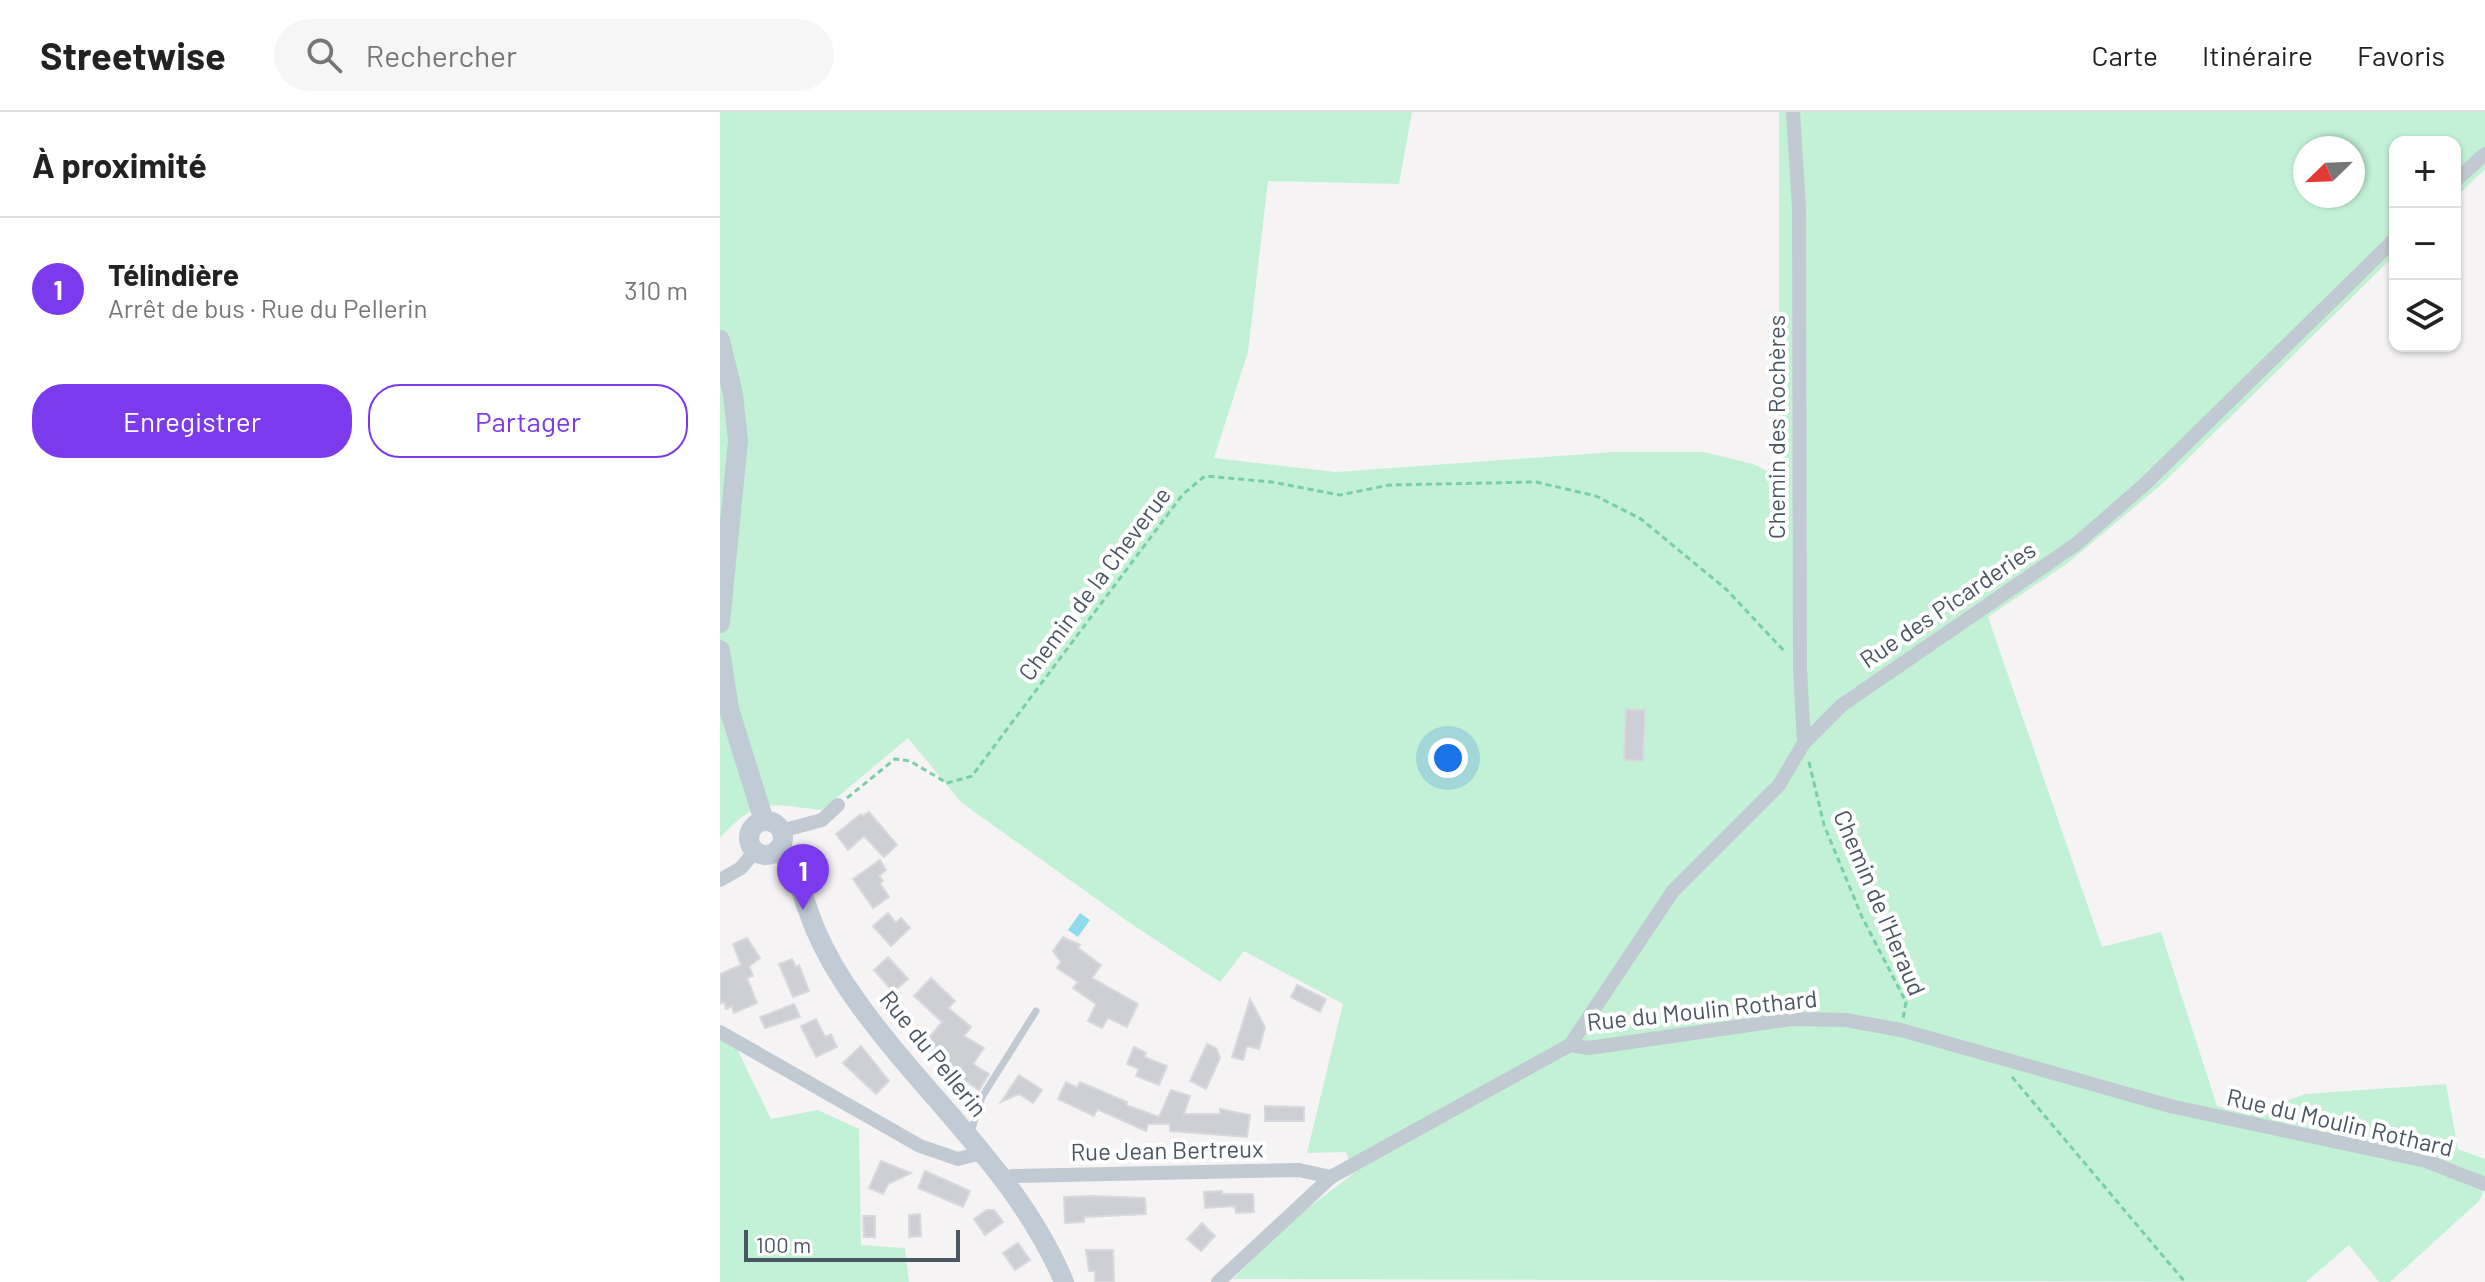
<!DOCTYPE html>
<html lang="fr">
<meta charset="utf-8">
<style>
body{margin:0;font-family:Barlow,sans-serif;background:#f6f6f6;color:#222}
.controls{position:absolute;right:24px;top:24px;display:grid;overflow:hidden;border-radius:16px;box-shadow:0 2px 6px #0004}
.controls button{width:72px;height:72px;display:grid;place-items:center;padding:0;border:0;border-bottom:2px solid #e0e0e0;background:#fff;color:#222;font:40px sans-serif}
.compass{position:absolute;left:1573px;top:24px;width:72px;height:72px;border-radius:50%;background:#fff;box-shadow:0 2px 6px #0004;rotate:247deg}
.scale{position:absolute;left:24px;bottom:20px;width:216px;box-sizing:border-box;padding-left:8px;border:4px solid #4a5661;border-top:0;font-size:22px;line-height:28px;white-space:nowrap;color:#4a5661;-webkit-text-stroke:6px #fff;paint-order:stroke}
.you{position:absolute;left:728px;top:646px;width:28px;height:28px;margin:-20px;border:6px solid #fff;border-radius:50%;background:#1a73e8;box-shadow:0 0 0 12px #1a73e833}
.badge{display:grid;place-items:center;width:52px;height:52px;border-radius:50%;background:#7c3aed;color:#fff;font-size:26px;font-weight:700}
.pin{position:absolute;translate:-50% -66px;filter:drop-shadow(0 2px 4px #0008)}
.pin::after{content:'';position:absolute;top:42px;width:28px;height:24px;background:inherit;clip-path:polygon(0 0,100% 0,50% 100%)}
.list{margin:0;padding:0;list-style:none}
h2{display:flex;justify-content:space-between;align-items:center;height:104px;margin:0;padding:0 32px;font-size:34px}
h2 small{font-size:26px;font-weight:400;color:#767676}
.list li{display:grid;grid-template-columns:52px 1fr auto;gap:24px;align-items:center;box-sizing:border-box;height:144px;padding:0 32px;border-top:2px solid #e0e0e0}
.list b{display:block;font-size:30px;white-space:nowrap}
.list p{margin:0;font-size:26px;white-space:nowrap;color:#767676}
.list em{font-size:26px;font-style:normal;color:#767676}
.actions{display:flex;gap:16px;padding:24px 32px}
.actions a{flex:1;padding:18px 0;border:2px solid #7c3aed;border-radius:32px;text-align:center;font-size:28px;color:#7c3aed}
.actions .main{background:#7c3aed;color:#fff}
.icon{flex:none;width:44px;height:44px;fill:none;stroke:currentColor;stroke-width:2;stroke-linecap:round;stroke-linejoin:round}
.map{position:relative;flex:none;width:1765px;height:1170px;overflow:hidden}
header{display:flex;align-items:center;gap:48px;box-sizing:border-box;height:112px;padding:0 40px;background:#fff;border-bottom:2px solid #e0e0e0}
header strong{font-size:38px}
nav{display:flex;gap:44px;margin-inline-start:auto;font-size:28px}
.search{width:560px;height:72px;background:#f6f6f6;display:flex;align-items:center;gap:20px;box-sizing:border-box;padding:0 28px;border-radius:44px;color:#767676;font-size:30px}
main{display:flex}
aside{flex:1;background:#fff}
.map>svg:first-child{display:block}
.green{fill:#c3f1d5;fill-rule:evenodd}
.water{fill:#90daee}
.building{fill:#cdcfd5;stroke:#d7d9de;stroke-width:2}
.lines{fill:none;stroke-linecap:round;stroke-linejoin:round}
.path{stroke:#7ad0a6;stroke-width:3;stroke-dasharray:6 4;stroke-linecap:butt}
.service{stroke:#c1cad2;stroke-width:7}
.minor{stroke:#c1cad2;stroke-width:14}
.secondary{stroke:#c1cbd6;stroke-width:20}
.labels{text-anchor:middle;stroke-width:8;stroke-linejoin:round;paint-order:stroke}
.street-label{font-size:24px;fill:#4a5661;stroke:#fff}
</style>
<header>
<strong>Streetwise</strong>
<div class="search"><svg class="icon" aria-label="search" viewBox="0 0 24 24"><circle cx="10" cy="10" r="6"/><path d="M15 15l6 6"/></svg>Rechercher</div>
<nav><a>Carte</a><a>Itinéraire</a><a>Favoris</a></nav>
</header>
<main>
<aside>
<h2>À proximité<small></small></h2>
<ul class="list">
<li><span class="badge">1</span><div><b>Télindière</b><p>Arrêt de bus · Rue du Pellerin</p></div><em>310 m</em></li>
</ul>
<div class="actions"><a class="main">Enregistrer</a><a>Partager</a></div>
</aside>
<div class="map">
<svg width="1765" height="1170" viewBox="0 0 1765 1170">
<rect width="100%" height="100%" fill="#f5f3f3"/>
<g class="green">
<path d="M 0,0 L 692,0 L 679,72 L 548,69 L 528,240 L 494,346 L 616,360 L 894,340 L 984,340 L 1033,352 L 1059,365 L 1059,0 L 1765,0 L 1765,57 L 1735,86 L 1735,30 L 1675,30 L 1675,143 L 1442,372 L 1348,451 L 1268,505 L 1382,835 L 1441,820 L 1497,994 L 1528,1003 L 1585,982 L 1726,972 L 1738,1037 L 1765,1047 L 1765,1076 L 1759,1089 L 1670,1170 L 1659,1170 L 1629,1133 L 1586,1170 L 513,1167 L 576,1105 L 633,1062 L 626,1040 L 587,1041 L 623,892 L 524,839 L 500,870 L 413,813 L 242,691 L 188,626 L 102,698 C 51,692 37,685 0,726 ZM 1585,36 L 1633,36 L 1633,84 L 1585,84 Z"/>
<polygon points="0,926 16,935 51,1007 98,998 139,1017 141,1133 185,1136 189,1170 0,1170"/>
</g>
<polygon class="water" points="360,801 370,808 358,825 348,818"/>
<g class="building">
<polygon points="906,597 925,598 923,649 904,648"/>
<polygon points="149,700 177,733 164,745 144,724 128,738 116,722 141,702 143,704"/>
<polygon points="160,748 166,758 159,764 163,769 160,771 169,785 153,796 133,767"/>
<polygon points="168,801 176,811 181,806 190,816 171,834 153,814"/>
<polygon points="343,825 360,833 358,836 381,853 372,866 418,892 407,915 388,906 382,916 368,909 376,892 353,876 358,870 337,856 341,850 333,839"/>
<polygon points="27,826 40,846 29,854 33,864 27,866 37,891 14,901 12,894 6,897 4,890 0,892 0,862 21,853 13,832"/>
<polygon points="168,845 188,867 173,880 154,858"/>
<polygon points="72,847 76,855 79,853 89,879 73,885 59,852"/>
<polygon points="211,866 235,889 228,896 251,915 244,924 264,936 253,952 269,962 259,978 233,961 236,957 203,933 222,910 194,884"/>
<polygon points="577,873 606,887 600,900 571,885"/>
<polygon points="530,887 545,915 539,937 527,934 523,948 512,945"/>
<polygon points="74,892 80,905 45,916 40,905"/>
<polygon points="96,907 105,925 111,922 117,935 96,945 81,914"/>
<polygon points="487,932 496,936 500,946 486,977 470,969"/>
<polygon points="141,934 169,969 156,982 123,951"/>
<polygon points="414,935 426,941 424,945 447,954 439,973 416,964 419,957 407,952"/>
<polygon points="299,963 322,978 313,991 299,982 281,990"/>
<polygon points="346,970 357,976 360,970 407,990 406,993 439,1005 451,978 470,984 464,1002 500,1002 500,997 530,1003 527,1025 450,1019 450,1012 428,1012 426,1019 377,997 374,1004 338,987"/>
<polygon points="545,994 584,995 584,1009 545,1009"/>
<polygon points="161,1049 191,1061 168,1072 163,1082 149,1076"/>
<polygon points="205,1059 250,1079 243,1095 198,1076"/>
<polygon points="502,1079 502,1082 533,1082 534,1100 516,1101 515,1094 485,1096 484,1080"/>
<polygon points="372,1084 425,1086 426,1102 364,1105 364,1110 345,1111 344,1085"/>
<polygon points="267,1098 274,1098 283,1110 265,1123 254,1107"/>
<polygon points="200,1102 201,1124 189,1125 189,1103"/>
<polygon points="143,1104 155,1104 155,1125 144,1125"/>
<polygon points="482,1111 495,1124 481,1139 467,1127"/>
<polygon points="298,1131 310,1148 295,1158 283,1141"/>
<polygon points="366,1138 393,1138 394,1170 375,1170 375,1159 369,1159"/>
</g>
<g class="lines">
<g class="path">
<polyline points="1089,650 1104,713 1142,805 1186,890 1183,907"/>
<polyline points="127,686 175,647 190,649 227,671 252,664 463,382 485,364 552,370 620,383 669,373 816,370 876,384 921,407 1007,478 1065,540"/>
<polyline points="1292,965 1465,1170"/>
</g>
<polyline class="service" points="251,1020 262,985 316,899"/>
<g class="minor">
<polyline points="1073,0 1079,96 1080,557 1084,631"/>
<polyline points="1735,69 1765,42"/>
<polyline points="61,719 102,708 118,693"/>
<polyline points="0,768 21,756 35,739"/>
<polyline points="0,920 200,1034 238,1047 261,1041"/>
<polyline points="850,933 953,779 1059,673 1084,631 1122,593 1355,433 1424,373 1675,127"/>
<polyline points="286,1069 292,1064 579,1058 611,1065"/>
<polyline points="498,1170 611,1065 850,933 869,936 1071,907 1126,908 1181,918 1450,994 1706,1049 1765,1072"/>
</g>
<g class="secondary">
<polyline points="0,228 13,282 18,329 0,511"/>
<polyline points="0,538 9,597 44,709"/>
<circle cx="46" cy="726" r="17"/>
<path d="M 58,737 C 79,761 84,791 96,819 C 107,844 120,866 136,888 C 203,983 298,1060 344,1170"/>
</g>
</g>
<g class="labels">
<g class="street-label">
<text transform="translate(1057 315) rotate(-90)" y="8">Chemin des Rochères</text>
<text transform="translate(375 472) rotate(-53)" y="8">Chemin de la Cheverue</text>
<text transform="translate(1228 493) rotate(-34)" y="8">Rue des Picarderies</text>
<text transform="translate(1159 791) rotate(67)" y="8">Chemin de l'Heraud</text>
<text transform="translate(982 899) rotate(-6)" y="8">Rue du Moulin Rothard</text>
<text transform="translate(213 942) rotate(51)" y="8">Rue du Pellerin</text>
<text transform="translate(1620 1011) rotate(13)" y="8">Rue du Moulin Rothard</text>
<text transform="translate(447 1039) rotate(-1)" y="8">Rue Jean Bertreux</text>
</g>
</g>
</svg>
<div class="controls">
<button>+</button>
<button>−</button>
<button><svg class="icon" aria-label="layers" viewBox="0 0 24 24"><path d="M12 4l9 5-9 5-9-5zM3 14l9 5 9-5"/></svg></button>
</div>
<svg class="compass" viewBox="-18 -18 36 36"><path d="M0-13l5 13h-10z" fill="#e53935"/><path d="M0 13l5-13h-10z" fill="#767676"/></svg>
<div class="scale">100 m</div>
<div class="you"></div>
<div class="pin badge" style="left:83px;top:798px">1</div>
</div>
</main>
